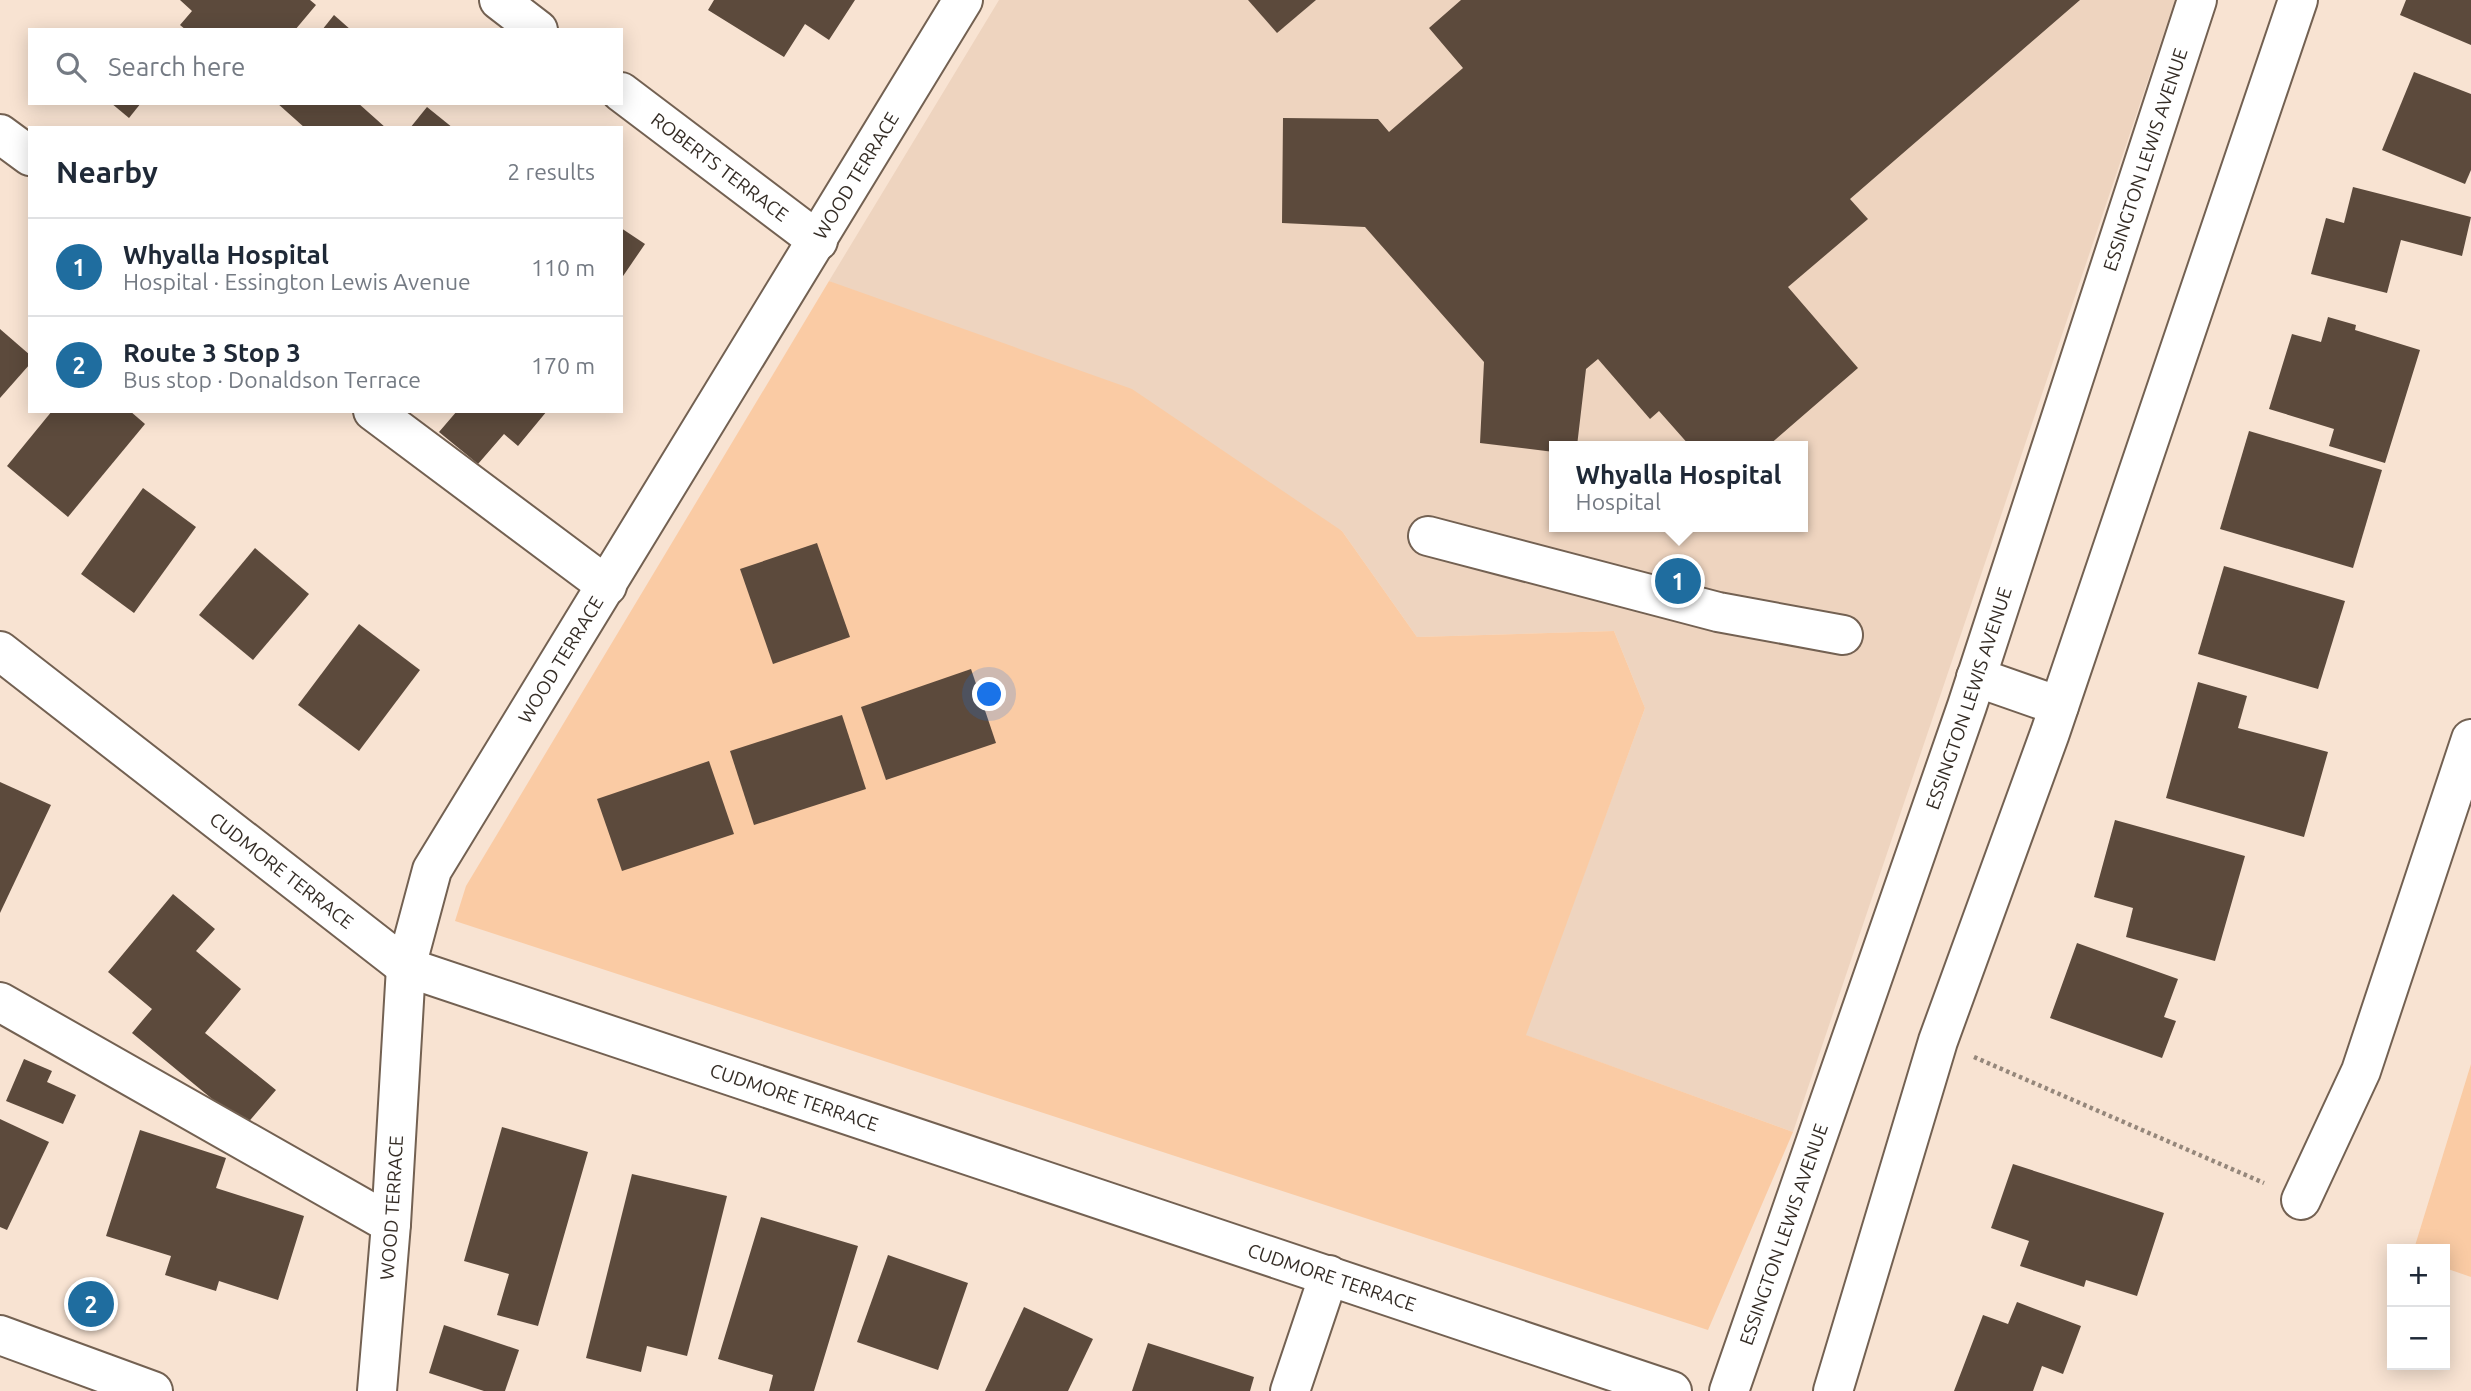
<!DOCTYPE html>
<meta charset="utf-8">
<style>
body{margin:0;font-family:Ubuntu,sans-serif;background:#f2f2f3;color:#1f2937}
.controls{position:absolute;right:21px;bottom:21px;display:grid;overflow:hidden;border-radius:0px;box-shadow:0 4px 18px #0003}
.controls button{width:63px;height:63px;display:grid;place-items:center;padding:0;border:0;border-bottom:2px solid #e0e1e3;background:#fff;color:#1f2937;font:35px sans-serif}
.you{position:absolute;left:990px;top:695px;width:24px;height:24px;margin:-18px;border:5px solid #fff;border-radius:50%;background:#1a73e8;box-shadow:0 0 0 10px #1a73e833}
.badge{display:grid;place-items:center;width:46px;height:46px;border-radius:50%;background:#1f6d9f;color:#fff;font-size:23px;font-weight:700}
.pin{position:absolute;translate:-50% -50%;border:4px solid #fff;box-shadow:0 2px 7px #0006}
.popup{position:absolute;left:1549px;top:441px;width:259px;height:91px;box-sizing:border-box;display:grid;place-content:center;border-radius:0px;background:#fff;filter:drop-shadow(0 2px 5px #0005);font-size:23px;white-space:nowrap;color:#747a83}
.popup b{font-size:26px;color:#1f2937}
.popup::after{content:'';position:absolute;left:50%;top:100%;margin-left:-14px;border:14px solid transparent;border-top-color:#fff}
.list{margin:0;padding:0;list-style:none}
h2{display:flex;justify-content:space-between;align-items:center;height:91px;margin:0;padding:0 28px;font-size:30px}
h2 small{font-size:23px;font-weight:400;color:#747a83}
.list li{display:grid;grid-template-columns:46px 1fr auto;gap:21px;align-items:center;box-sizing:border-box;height:98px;padding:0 28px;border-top:2px solid #e0e1e3}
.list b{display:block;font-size:26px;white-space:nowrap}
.list p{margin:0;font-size:23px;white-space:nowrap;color:#747a83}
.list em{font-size:23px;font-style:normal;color:#747a83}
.icon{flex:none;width:38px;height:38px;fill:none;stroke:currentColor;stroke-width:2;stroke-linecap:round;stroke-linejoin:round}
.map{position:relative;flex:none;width:2471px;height:1391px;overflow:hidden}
.search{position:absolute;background:#fff;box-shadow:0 4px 18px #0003;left:28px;top:28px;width:595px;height:77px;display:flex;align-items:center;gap:18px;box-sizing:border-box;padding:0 24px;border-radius:0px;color:#747a83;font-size:26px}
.panel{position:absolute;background:#fff;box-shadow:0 4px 18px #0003;left:28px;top:126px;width:595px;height:287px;border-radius:0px}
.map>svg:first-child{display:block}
.built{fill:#eed4bf;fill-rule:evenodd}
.green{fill:#facba4}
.building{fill:#5c4a3c}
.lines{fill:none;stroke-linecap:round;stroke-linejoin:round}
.minor-casing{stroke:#736152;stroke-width:42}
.path{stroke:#95877b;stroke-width:4.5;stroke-dasharray:3.5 3.5;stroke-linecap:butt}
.minor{stroke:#fff;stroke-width:38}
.labels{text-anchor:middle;stroke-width:7;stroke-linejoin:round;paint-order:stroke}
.street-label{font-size:19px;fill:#352d26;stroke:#f8e3d2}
</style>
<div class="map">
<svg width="2471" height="1391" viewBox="0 0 2471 1391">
<rect width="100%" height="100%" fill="#f8e3d2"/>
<path class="built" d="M 999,0 L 2175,0 L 1793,1132 L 1525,1035 L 1645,708 L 1614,631 L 1417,637 L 1342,531 L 829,281 ZM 1554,446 L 1802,446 L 1802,527 L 1554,527 Z"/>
<g class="green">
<polygon points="829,281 1132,389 1342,531 1417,637 1614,631 1645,708 1526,1035 1793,1132 1708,1330 455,921 466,886"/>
<polygon points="2471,1064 2471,1277 2445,1268 2445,1249 2414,1249"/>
</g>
<g class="building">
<polygon points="180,0 310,0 316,5 295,30 186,30 180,25 192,11"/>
<polygon points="714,0 855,0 829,40 805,24 784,57 708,10"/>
<polygon points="1248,0 1316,0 1277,33"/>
<polygon points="1461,0 2080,0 1850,199 1868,219 1788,287 1858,368 1768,446 1690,446 1659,411 1650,419 1598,359 1586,369 1577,446 1554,446 1554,452 1480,443 1484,362 1365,227 1282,223 1283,118 1378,119 1389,132 1463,68 1429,28"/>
<polygon points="2406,0 2471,0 2471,45 2400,15"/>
<polygon points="334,15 351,30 322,30"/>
<polygon points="2414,72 2471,94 2471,170 2465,184 2382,150"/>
<polygon points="111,103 141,103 129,118"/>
<polygon points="277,103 358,103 386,128 305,128"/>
<polygon points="427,107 453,128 410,128"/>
<polygon points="2353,187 2471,217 2462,256 2401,240 2387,293 2311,274 2326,218 2344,223"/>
<polygon points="621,228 645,244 621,279"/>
<polygon points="2328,317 2356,325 2355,330 2420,350 2385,463 2329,446 2334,429 2269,409 2292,334 2321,342"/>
<polygon points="0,329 30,355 30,364 0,398"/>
<polygon points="52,411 130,411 145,424 68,517 7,466"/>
<polygon points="457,411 547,411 518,446 504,434 478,464 439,432"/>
<polygon points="2249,431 2382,470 2353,568 2220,529"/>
<polygon points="143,488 196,527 134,613 81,574"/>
<polygon points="817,543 850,637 773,664 740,569"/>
<polygon points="255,548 309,594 253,660 199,615"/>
<polygon points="2224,566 2345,601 2318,689 2198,654"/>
<polygon points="359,624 420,670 359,751 298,705"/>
<polygon points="971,669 996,743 886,780 861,707"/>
<polygon points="2198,682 2247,696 2238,728 2328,752 2304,837 2166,798"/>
<polygon points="842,715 866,789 754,825 730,751"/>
<polygon points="709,761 734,834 622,871 597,799"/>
<polygon points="0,782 51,805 0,913"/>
<polygon points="2115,820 2245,856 2215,961 2126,937 2133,908 2094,897"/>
<polygon points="173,894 215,929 196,951 241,989 205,1033 276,1090 245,1126 132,1033 152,1009 108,972"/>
<polygon points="2077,943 2178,979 2164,1017 2176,1021 2162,1058 2050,1018"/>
<polygon points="24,1059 52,1071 47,1082 76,1095 63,1124 6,1101"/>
<polygon points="0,1119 49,1142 7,1230 0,1227"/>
<polygon points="502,1127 588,1152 538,1326 497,1315 509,1274 464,1261"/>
<polygon points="140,1130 226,1158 216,1188 304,1216 278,1300 219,1281 216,1291 165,1275 171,1256 106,1236"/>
<polygon points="2013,1164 2164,1213 2137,1296 2086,1280 2084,1287 2020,1266 2029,1241 1991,1228"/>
<polygon points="632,1174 727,1196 687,1356 647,1346 641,1372 586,1358"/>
<polygon points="761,1217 858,1246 814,1391 769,1391 773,1375 718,1359"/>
<polygon points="888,1255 968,1283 938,1370 857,1342"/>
<polygon points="2017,1302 2081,1326 2063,1374 2042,1366 2033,1391 1954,1391 1983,1315 2008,1324"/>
<polygon points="1024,1307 1093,1339 1068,1391 985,1391"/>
<polygon points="444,1325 519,1350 505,1391 484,1391 429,1373"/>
<polygon points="1148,1343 1254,1377 1250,1391 1132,1391"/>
</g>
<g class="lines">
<g class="minor-casing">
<g id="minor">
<polyline points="499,0 538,30"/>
<path id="s1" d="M 621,92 L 818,241"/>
<polyline points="0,134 30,156"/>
<polyline points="373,411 607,586"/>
<polyline points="1428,536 1718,612 1843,635"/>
<path id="s2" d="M 0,651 L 406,967 L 1672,1391"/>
<polyline points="1976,677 2059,706"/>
<polyline points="0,1002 391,1224"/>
<polyline points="2301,1200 2361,1071 2471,739"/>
<polyline points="0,1335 153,1391"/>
<path id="s3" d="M 377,1391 L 391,1224 L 406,967 L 432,870 L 963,0"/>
<polyline points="1290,1391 1329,1275"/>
<path id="s4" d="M 1729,1391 L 1967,706 L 2197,0"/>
<polyline points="1833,1391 1938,1041 2050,733 2298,0"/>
</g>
</g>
<polyline class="path" points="1974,1057 2264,1183"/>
<use href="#minor" class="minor"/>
</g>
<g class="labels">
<g class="street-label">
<text dy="7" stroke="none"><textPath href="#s4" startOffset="1300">ESSINGTON LEWIS AVENUE</textPath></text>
<text dy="7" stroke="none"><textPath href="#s1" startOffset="124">ROBERTS TERRACE</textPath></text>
<text dy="7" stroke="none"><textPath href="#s3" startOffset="1339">WOOD TERRACE</textPath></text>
<text dy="7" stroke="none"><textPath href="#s3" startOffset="772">WOOD TERRACE</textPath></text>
<text dy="7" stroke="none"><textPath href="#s4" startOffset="733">ESSINGTON LEWIS AVENUE</textPath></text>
<text dy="7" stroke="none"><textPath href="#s2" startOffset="357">CUDMORE TERRACE</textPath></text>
<text dy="7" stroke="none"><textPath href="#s2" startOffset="924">CUDMORE TERRACE</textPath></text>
<text dy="7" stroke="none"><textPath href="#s3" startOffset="184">WOOD TERRACE</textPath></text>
<text dy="7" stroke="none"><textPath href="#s4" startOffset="166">ESSINGTON LEWIS AVENUE</textPath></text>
<text dy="7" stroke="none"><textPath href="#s2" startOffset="1491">CUDMORE TERRACE</textPath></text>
</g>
</g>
</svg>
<div class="controls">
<button>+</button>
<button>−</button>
</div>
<div class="you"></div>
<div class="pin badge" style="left:1678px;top:581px">1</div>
<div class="popup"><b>Whyalla Hospital</b>Hospital</div>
<div class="pin badge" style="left:91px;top:1304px">2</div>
<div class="search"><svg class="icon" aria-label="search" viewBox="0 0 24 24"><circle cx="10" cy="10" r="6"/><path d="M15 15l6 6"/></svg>Search here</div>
<section class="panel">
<h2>Nearby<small>2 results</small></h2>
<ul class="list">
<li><span class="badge">1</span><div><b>Whyalla Hospital</b><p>Hospital · Essington Lewis Avenue</p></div><em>110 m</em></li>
<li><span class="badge">2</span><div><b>Route 3 Stop 3</b><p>Bus stop · Donaldson Terrace</p></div><em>170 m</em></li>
</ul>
</section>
</div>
